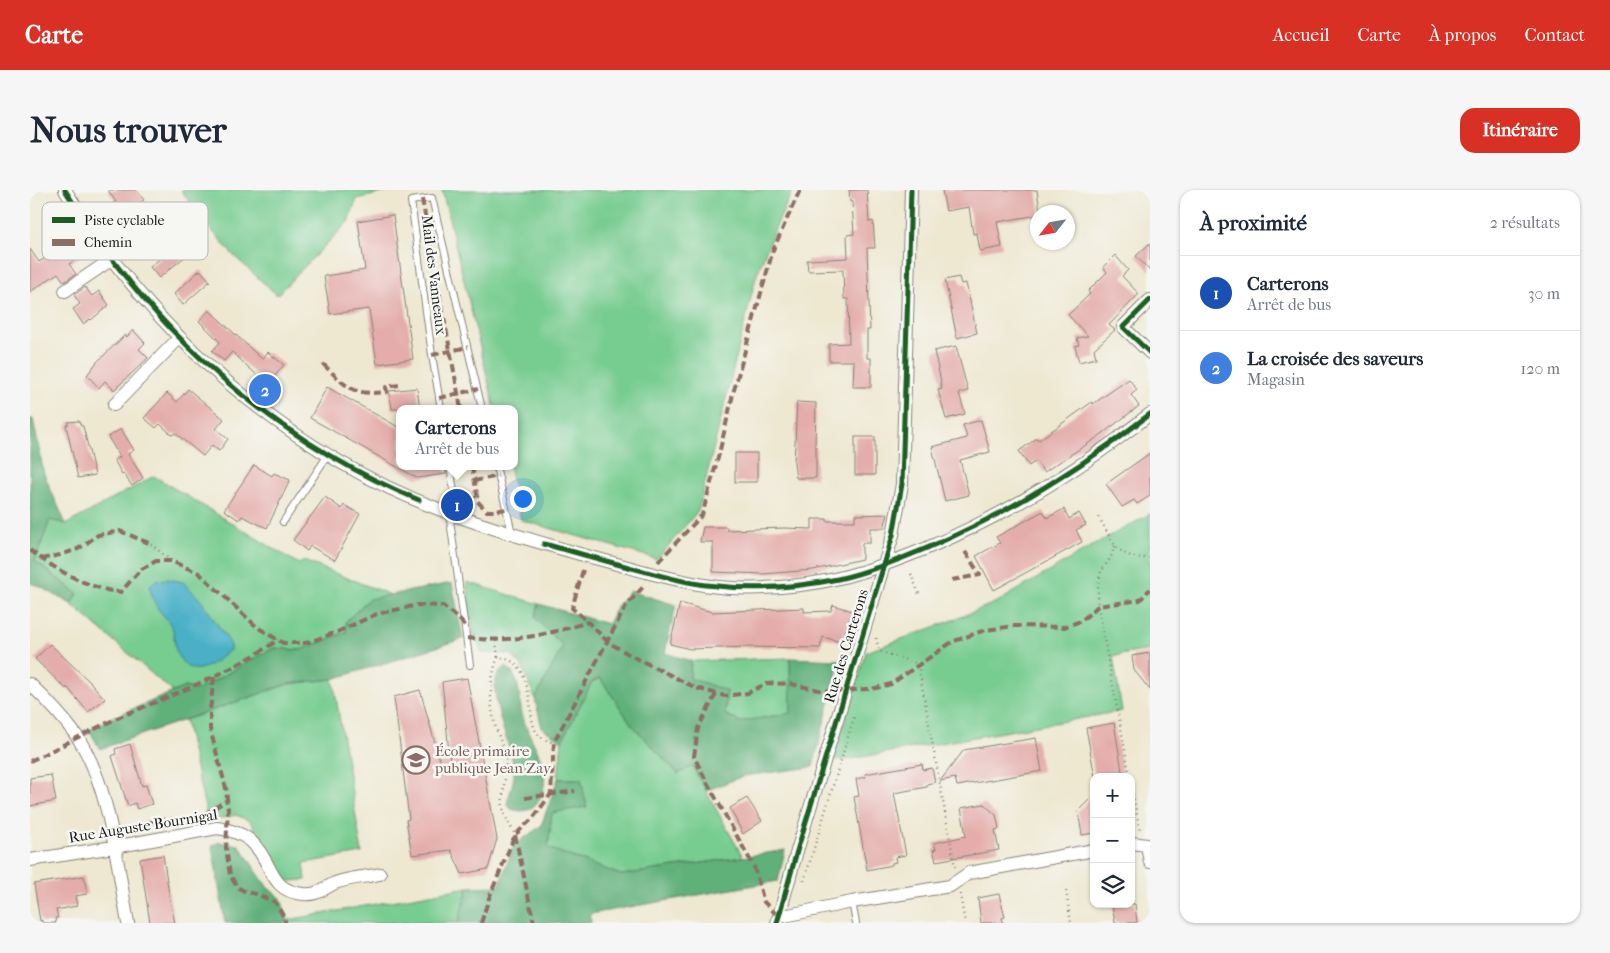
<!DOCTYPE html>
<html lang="fr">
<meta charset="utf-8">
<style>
body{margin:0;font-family:"IM FELL French Canon",serif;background:#f6f6f7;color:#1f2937}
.controls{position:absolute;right:15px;bottom:15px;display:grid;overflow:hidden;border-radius:10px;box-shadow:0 1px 4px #0004}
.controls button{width:45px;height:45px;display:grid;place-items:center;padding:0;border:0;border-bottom:1px solid #e0e1e3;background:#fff;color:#1f2937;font:25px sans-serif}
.compass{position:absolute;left:1000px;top:15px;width:45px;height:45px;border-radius:50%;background:#fff;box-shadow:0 1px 4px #0004;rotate:239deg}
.you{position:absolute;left:492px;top:308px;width:18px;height:18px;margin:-12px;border:4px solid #fff;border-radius:50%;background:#1a73e8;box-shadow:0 0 0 8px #1a73e833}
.badge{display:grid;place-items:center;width:32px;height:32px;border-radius:50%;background:#d93025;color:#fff;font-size:16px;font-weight:700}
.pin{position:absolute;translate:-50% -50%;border:2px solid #fff;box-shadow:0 1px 5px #0006}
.popup{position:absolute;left:366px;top:215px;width:122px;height:65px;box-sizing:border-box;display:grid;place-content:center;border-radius:10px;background:#fff;filter:drop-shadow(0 1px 4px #0005);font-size:16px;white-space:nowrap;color:#747a83}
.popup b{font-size:19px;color:#1f2937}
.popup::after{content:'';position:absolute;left:50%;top:100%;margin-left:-10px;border:10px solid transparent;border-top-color:#fff}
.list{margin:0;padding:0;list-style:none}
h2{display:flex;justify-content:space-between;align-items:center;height:65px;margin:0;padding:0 20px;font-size:21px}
h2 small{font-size:16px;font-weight:400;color:#747a83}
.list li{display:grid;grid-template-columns:32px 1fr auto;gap:15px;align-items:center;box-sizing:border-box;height:75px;padding:0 20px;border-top:1px solid #e0e1e3}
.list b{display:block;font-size:19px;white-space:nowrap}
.list p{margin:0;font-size:16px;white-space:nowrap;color:#747a83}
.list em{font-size:16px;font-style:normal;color:#747a83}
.icon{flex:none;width:28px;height:28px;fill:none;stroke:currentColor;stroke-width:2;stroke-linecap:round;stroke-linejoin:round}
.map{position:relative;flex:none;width:1120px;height:733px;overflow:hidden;border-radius:15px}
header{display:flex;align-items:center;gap:30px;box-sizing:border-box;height:70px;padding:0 25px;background:#d93025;color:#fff}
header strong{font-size:24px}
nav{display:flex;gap:28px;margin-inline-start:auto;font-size:18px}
.intro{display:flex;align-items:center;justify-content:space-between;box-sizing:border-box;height:120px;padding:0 30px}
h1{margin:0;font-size:35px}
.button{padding:12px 22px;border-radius:15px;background:#d93025;color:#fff;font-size:18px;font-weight:700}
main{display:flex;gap:30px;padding:0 30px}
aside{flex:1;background:#fff;border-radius:15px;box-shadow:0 1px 4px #0004}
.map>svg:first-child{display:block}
.green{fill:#77cc90;stroke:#4a7456}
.forest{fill:#61b07a;stroke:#3e664b}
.water{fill:#49b0c8;stroke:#326672}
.building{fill:#e4adab}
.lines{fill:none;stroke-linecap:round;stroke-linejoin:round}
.lane-casing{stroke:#858276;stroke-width:8}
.street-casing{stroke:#858276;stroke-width:14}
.path{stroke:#858276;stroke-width:2.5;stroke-dasharray:1 4;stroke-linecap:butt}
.lane{stroke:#fff;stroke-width:6}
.street{stroke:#fff;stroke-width:12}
.quiet{stroke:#8d6e63;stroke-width:4;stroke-dasharray:8 4;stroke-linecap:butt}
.cycleway-casing{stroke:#f6f6f2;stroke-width:8}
.cycleway{stroke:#1b5e20;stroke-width:5}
.labels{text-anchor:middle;stroke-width:5;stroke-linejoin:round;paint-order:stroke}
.street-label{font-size:15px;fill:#1c1c1c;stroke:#f6f6f2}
.education-label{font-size:15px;fill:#785e54;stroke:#f6f6f2;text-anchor:start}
.key{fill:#f6f6f2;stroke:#b5b5b2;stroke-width:1}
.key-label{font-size:14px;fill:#1c1c1c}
</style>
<header>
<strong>Carte</strong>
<nav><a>Accueil</a><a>Carte</a><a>À propos</a><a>Contact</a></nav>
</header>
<div class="intro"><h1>Nous trouver</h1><a class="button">Itinéraire</a></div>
<main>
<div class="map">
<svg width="1120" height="733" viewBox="0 0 1120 733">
<rect width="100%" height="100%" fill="#f6f6f2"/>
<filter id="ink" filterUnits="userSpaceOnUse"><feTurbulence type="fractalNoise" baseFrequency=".02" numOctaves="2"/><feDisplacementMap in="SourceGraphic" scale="10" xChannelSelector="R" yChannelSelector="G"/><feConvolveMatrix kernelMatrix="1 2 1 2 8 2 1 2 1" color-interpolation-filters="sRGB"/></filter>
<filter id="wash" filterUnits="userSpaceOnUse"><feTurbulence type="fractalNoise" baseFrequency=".0096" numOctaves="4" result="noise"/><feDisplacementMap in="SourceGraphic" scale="20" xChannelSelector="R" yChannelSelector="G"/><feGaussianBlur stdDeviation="1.12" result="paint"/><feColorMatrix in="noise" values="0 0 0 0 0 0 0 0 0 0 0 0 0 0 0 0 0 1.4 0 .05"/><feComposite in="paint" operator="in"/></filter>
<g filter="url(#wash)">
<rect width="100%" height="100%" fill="#eee8d1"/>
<g class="green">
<polygon points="151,0 364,0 327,9 318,32 247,105 203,65 168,24"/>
<polygon points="412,0 763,0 743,43 726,87 668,321 627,369 491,330 479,276 484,276 484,219 465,219"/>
<polygon points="124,286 269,374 274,371 361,405 339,409 316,431 316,442 271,460 244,458 167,501 155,497 143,502 41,414 48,404 4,371 20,330 37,334"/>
<polygon points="1120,324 1120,460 1083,466 1092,521 815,570 803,569 836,462 926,429 969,411 1069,352"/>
<polygon points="437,392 509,414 505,428 533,456 505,509 492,476 481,464 452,463 441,436"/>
<polygon points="760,468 761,523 709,532 695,524 660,488 661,471"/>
<polygon points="570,488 602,535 662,576 713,667 591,685 518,658 522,622 551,589 528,589 532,551 562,492"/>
<polygon points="303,489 332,663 274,673 276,690 259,691 250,684 220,631 206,625 178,631 155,530 258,494"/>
<polygon points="438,697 428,733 258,733 258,730"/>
</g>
<g class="forest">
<polygon points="0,229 3,229 14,284 36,334 20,330 5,371 48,404 41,414 9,396 0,393"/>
<polygon points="422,393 433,449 303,489 258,494 70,559 59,540 81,528 155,497 167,500 244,458 271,460 316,442 316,431 339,409"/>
<polygon points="600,401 646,415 635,463 661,471 660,488 697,501 695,524 709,532 761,523 760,468 810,470 783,577 713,586 676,601 663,576 648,584 602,535 570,488 562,492 532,551 512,538 505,509 533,456 505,428 509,414 578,434 586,417"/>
<path d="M 476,477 C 492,487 488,511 493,527 C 500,553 522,576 512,604 C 510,608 509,611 506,614 C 499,622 491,622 481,619 L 477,614 C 479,604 484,593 484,583 C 485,560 447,489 476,477 Z"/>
<polygon points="528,589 551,589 557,617 522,623 518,658 591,685 713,667 755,660 748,691 560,724 561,733 428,733 438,697 469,696 484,655 511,636"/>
<polygon points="189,652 209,655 238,698 251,708 258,733 195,733 182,656"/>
</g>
<path class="water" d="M 138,389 L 153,392 L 170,409 L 200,453 L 200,460 C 182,475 161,493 147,463 C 144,456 145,447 143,440 C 140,431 132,425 127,417 C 123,411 121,403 120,395 L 127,390 Z"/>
<g id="blocks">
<g class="building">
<polygon points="78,0 106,0 114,10 84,30 76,18 86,12"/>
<polygon points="819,0 837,0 839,32 843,31 845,58 837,58 840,140 837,140 837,168 841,168 841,197 823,197 824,171 799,171 799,154 819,153 818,109 814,109 813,80 778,81 777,70 818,68 817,45 824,44 822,12 820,12"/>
<polygon points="912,0 1007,0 1010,22 1008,22 1008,25 967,32 972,57 950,61 947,43 943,44 939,17 916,21"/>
<polygon points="363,25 383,169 347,174 339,119 300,124 294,86 335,80 328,31"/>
<polygon points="125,27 135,38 106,59 98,48"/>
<polygon points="44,50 54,64 39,74 46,84 34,92 28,83 0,102 0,59 9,72"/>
<polygon points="1120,53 1120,81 1106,66"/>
<polygon points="147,54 157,65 129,88 120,77"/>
<polygon points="1085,65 1098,80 1092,86 1109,104 1079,135 1085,140 1064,159 1066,168 1049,172 1045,156 1049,155 1047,148 1058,146 1038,125 1060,104 1058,101 1077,82 1073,77"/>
<polygon points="170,80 180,91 153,115 144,104"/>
<polygon points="929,87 931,94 936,93 947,143 927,148 915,90"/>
<polygon points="55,97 62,106 69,101 79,115 61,130 60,129 53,134 43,119 50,114 44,105"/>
<polygon points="179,120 232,169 238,162 254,175 239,193 228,186 202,162 194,171 182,161 190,152 169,131"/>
<polygon points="103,140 115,153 109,159 118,168 84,200 75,191 69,198 57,185 67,172 95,145 97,147"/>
<polygon points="926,156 938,201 929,203 935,224 916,229 908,200 912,199 910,192 911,191 904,161"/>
<polygon points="1099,189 1107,200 1101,205 1109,216 1068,247 1014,282 1006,271 999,276 989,261 1007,248 1009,250 1062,212 1063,214"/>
<polygon points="297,197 370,238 370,276 415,276 416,284 387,288 280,228"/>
<polygon points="387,198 390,219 362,219 359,201"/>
<polygon points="158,199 194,229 186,239 198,249 189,261 182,255 173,266 145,243 142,245 130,234 126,238 114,228 137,203 147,212"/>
<polygon points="767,212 786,213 785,257 786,257 786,288 766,288 764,273"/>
<polygon points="951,230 960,262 930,270 939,305 915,311 902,257 937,248 933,235"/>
<polygon points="49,231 51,236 53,236 65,285 48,288 36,235 38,235 38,232"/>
<polygon points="91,239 104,260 98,264 113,288 102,296 93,283 92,284 84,270 90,267 78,247"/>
<rect x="825" y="247" width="20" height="38"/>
<rect x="705" y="263" width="22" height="29"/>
<polygon points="1120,263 1120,306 1107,314 1104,310 1092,317 1076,294"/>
<polygon points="224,275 242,286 244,283 260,290 237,338 212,326 209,330 194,320"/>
<polygon points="295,307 312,319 314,315 330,324 305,370 280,356 277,361 263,350"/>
<polygon points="1034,319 1039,329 1049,323 1056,335 1046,340 1052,352 964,400 946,366 970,353 966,347 1013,321 1017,328"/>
<polygon points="858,324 854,338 840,338 840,353 832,353 832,369 783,380 733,384 683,382 683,352 670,352 673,337 697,337 697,340 754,338 782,339 782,329 797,329 797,331 825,331 825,325"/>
<polygon points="650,413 682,422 774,418 774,422 801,421 803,415 822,421 811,452 793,447 790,458 718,457 660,459 640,454"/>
<polygon points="20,454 61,493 75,509 58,522 37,497 36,499 5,469"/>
<polygon points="1120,463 1120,500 1104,480 1102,466"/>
<polygon points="437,488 467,649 458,679 432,684 421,660 382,665 376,630 379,629 364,507 390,500 411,574 420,572 412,492"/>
<polygon points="1084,533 1093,587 1065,587 1056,538"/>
<polygon points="1006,548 1012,581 927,596 925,588 910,591 934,560"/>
<polygon points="100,554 112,596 116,595 122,614 107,619 105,613 98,616 82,566 86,564 85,559"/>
<polygon points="892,574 893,580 902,578 905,592 897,594 897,597 864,603 876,665 865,667 866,672 862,673 862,675 837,680 824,607 829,606 826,589 836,587 835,584"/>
<polygon points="21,585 26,611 0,616 0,588"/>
<polygon points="1064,605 1064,643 1052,645 1048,621"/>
<polygon points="717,608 732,631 713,644 700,618"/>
<polygon points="954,614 966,625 969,639 965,640 969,660 906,671 903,660 906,659 904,653 936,646 931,618"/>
<polygon points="133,665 140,710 145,733 120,733 110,669"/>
<polygon points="54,686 57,704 45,706 47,716 26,720 28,728 25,728 26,733 12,733 12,730 10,731 4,694"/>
<polygon points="969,704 975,727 972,728 973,733 951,733 948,708"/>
<polygon points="1082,714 1105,714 1107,733 1085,733"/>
</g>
</g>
</g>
<g filter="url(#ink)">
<use href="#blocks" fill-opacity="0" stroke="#858276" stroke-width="1"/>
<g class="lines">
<g class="lane-casing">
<g id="lane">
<polyline points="411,219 402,165 381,11 402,8 452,219"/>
<polyline points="420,276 425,308 423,324"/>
<polyline points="466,276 482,343"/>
<polyline points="419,323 440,475"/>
<polyline points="253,332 298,265"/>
<polyline points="822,712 826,733"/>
</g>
</g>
<g class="street-casing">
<g id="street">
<path d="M 35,0 C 123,144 253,260 411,320 C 458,338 508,352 557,366 C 596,376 635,389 674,395 C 705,400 739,399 770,395 C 814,390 856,375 897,358 C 978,324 1052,278 1120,224"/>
<polyline points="35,101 82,69"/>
<polyline points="1120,110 1093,137 1120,163"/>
<polyline points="84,215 149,148"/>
<path d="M 0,494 C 17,510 32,526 46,545 C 80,594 87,675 98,733"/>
<polyline points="1101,653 1117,655 1120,672"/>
<path d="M 0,670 L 84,657 L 187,638 C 202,640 218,645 227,658 C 243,677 241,701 273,704 C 286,706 294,698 305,693 C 318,688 336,687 350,684"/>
<polyline points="749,727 822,712 920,696 939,683 1064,660"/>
<polyline points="747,733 767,661 863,345 872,294 881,0"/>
</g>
</g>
<g class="path">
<path d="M 1069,327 C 1083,353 1087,369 1120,368"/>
<polyline points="121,354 141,371"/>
<polyline points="1085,356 1080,369 1071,381 1068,393 1068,416 1100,587"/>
<polyline points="881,384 889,404"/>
<polyline points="846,448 849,461 888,474 925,677"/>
<path d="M 466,451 L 468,467 C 474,468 481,470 486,474 C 496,483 500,509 501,521 C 502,529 503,538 507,543 C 512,549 518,551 524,553"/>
<path d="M 468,467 C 459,491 459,514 466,538 C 470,549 474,560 476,571 C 477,587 471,602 473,617 C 474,627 481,636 485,645"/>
<polyline points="1101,594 1110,641"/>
<polyline points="774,691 825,524"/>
<polyline points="1036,701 1041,733"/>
<polyline points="930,704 935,733"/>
</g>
<use href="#lane" class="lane"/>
<use href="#street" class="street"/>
<g class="quiet">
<polyline points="392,9 431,219"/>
<polyline points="402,165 438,157"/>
<path d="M 293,174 C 317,197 322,206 357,202 L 356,197 L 369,195"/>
<polyline points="409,208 448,199"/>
<polyline points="442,276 448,310"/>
<polyline points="444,291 468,286"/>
<polyline points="425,308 444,308 457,321 465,321 476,319"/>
<path d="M 0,360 C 22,378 63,401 91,402 L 110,380 L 126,371 L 141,371 L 169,383 L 227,437 L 253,453 L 276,453 L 307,442 L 347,424 L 388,415 L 413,416 L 431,431 L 436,438"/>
<polyline points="11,369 30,365 48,359 68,345 90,341 121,354"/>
<polyline points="628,372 672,325 689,264 704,200 743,60 770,0"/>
<polyline points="553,380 542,418 558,432"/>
<polyline points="922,390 950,385 934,360"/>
<path d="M 437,448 C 479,453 518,445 558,432 L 578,452 L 600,465 L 666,498 L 695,506 L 718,503 L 737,493 L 761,494 L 794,501 L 815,501 L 846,498 L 861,494 L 922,452 L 955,440 L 985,436 L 1034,437 L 1051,431 L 1068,416 L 1110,410 L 1120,399"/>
<polyline points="184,487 180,520 180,539 196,598 198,619 196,658 200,685 207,697 216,702 226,704 245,712 255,729 255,733"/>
<polyline points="686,504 668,538 664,567 678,594 724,677 734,712 749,727"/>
<path d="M 0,571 C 30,557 59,541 90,527 C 144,504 199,484 248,450"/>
<polyline points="495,608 545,601"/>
<polyline points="82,645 112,634 129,630 167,629 197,610"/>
<polyline points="485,645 504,733"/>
<polyline points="451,733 459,708 485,645 503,628 521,604 524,552 596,416 613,397"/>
</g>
<g class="cycleway-casing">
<g id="cycleway">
<path d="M 35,0 C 120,139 239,248 389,310"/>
<polyline points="1120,110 1093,137 1120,163"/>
<path d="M 514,354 C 545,362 575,371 606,379 C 628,385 652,392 676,395 C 719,400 765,398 808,389 C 839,382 868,370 897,358 C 977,324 1051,278 1120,224"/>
<polyline points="747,733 767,661 863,345 872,294 881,0"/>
</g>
</g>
<use href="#cycleway" class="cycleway"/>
</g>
</g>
<defs>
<g id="school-ring" transform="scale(1.4375)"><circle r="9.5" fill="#f6f6f2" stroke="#8d6e63" stroke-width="1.5"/><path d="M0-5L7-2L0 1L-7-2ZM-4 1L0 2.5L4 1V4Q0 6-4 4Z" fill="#8d6e63"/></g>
</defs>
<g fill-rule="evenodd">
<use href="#school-ring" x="386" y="570"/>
</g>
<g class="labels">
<g class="street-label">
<text transform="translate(404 85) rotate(83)" y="5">Mail des Vanneaux</text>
<text transform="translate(816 456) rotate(-73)" y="5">Rue des Carterons</text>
<text transform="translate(113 636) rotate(-9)" y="5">Rue Auguste Bournigal</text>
</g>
<g class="education-label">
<text x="405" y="566">École primaire<tspan x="405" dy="17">publique Jean Zay</tspan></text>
</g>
</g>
<rect x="12" y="12" width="166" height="58" rx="8" class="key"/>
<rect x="22" y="27" width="23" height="6" fill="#1b5e20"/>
<rect x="22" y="49" width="23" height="7" fill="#8d6e63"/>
<g class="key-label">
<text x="54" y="35">Piste cyclable</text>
<text x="54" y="57">Chemin</text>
</g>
</svg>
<div class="controls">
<button>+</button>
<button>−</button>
<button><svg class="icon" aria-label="layers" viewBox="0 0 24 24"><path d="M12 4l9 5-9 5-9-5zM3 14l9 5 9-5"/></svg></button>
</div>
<svg class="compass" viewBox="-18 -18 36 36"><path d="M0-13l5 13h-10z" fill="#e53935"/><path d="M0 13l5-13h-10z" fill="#747a83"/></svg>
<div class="you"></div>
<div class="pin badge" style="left:427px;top:315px;background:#1a4fb4">1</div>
<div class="popup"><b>Carterons</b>Arrêt de bus</div>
<div class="pin badge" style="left:235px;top:200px;background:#3f7fe0">2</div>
</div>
<aside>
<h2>À proximité<small>2 résultats</small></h2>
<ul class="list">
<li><span class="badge" style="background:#1a4fb4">1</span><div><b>Carterons</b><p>Arrêt de bus</p></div><em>30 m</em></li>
<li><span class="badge" style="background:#3f7fe0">2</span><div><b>La croisée des saveurs</b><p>Magasin</p></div><em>120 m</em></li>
</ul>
</aside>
</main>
